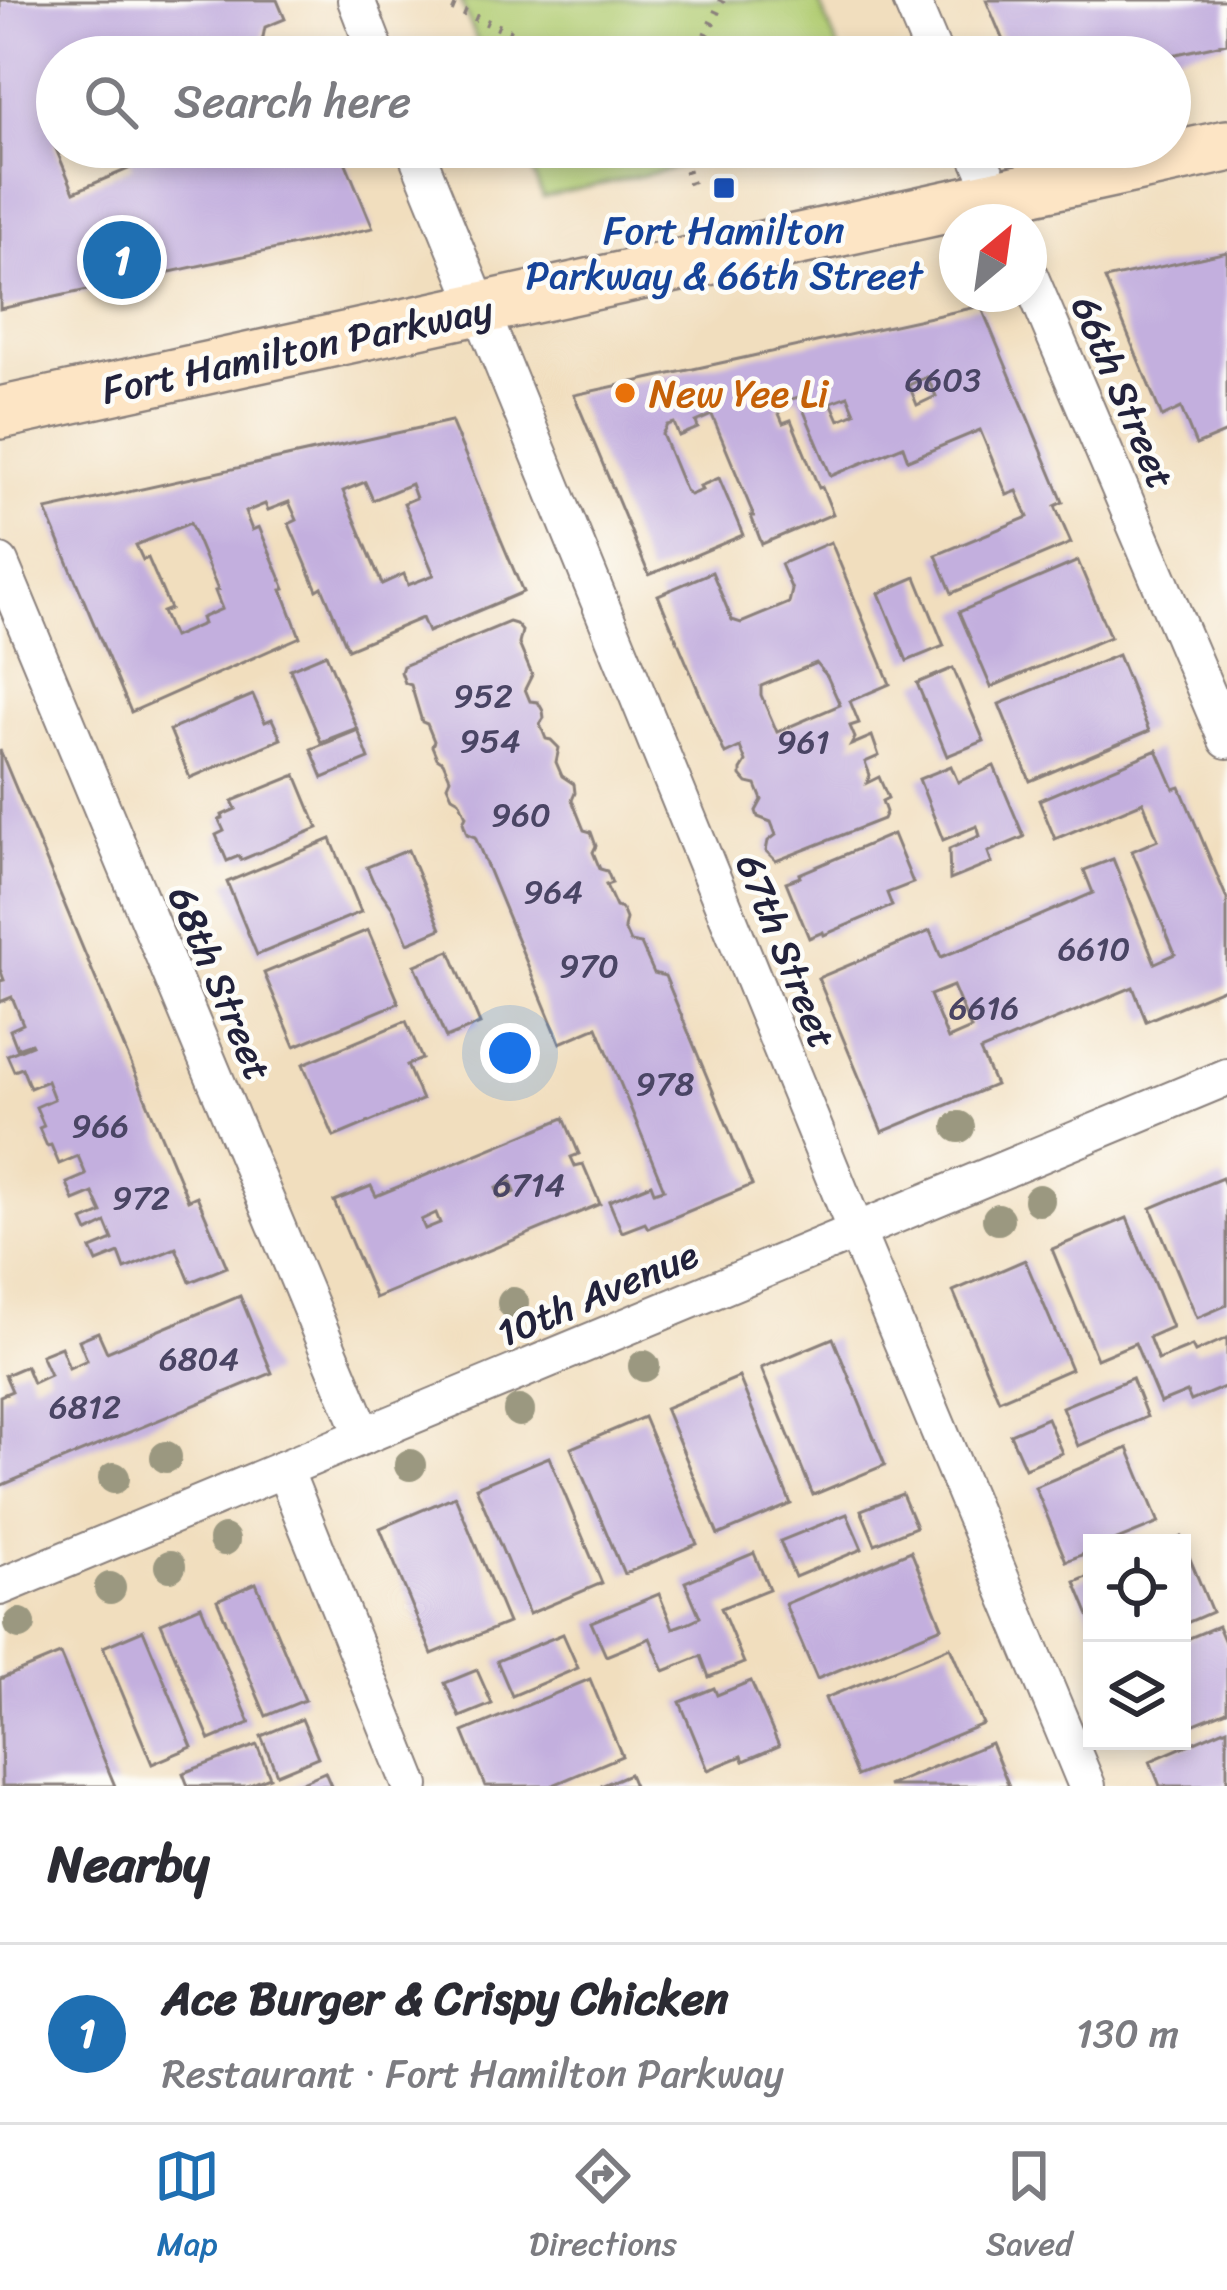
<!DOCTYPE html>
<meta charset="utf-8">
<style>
body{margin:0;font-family:Sriracha,sans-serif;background:#f7f7f7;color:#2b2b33}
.controls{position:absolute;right:36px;bottom:36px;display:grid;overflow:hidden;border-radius:0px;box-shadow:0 6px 18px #0003}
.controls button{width:108px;height:108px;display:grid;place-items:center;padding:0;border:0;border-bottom:3px solid #e1e1e2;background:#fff;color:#2b2b33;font:60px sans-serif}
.compass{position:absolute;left:939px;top:204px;width:108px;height:108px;border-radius:50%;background:#fff;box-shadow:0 6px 18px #0003;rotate:29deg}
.you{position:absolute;left:510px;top:1053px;width:42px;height:42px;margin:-30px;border:9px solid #fff;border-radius:50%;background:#1a73e8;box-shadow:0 0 0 18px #1a73e833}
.badge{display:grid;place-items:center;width:78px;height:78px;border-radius:50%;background:#1f6fb2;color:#fff;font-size:39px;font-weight:700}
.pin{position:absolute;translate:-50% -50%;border:6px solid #fff;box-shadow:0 3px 12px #0006}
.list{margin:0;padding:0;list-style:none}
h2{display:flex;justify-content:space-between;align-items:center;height:156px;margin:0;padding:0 48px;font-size:51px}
h2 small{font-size:39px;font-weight:400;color:#7c7c81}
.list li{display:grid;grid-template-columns:78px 1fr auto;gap:36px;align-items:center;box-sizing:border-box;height:180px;padding:0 48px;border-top:3px solid #e1e1e2}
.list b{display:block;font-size:45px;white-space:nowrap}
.list p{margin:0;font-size:39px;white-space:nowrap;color:#7c7c81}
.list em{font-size:39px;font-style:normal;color:#7c7c81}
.icon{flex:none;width:66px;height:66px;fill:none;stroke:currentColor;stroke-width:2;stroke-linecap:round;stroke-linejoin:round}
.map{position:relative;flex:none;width:1227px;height:1786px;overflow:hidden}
.search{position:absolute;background:#fff;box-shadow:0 6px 18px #0003;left:36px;right:36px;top:36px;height:132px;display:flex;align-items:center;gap:30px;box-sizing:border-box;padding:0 42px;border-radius:66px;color:#7c7c81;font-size:45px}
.sheet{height:336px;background:#fff}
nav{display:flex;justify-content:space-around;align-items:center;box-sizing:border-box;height:168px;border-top:3px solid #e1e1e2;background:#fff;font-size:33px;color:#7c7c81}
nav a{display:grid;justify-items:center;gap:6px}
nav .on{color:#1f6fb2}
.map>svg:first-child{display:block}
.green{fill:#b1cc72;stroke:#6a7756;stroke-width:3}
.building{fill:#c3afde;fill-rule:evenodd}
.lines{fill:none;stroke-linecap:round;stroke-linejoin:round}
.minor-casing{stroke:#8a807c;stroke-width:40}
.secondary-casing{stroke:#8a807c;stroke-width:56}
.path{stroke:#8a807c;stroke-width:8;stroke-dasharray:3 9;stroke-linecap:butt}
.minor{stroke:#fff;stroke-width:36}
.secondary{stroke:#fde5c5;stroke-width:51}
.tree{fill:#9b9880}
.transit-dot{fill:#1a4fb4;stroke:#fdfcf7;stroke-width:4.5}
.food-dot{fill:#e8710a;stroke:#fdfcf7;stroke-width:4.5}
.labels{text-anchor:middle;stroke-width:9;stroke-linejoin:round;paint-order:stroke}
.number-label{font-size:33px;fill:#4a4564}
.transit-label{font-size:39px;fill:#164399;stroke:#fdfcf7}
.street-label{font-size:39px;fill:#22223b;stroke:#fdfcf7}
.food-label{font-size:39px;fill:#c56008;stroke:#fdfcf7;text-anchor:start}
</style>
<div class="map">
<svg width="1227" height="1786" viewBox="0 0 1227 1786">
<rect width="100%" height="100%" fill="#fdfcf7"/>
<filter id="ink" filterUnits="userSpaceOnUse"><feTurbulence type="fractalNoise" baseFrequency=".00833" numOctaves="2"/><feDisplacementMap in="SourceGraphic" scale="24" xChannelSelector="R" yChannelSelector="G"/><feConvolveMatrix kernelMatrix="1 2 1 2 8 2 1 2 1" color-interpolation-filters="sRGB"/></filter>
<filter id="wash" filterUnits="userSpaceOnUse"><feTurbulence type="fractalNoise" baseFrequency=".004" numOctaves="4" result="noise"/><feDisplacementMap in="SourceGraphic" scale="48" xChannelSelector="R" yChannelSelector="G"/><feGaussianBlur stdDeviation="2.7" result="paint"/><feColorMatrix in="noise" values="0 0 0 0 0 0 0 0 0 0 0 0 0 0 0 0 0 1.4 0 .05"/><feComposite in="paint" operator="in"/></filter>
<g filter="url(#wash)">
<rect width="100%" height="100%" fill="#f1debe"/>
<g class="green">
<polygon points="460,0 818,0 842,57 484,57"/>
<polygon points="522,147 772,147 543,197"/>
</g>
<g id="blocks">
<g class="building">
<polygon points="0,0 277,0 285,19 265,27 259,57 57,57 57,142 54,144 74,192 133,167 124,147 339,147 373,228 0,309"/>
<polygon points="986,0 1227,0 1227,43 1163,57 1010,57"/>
<polygon points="295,42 302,57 261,57"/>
<polygon points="1227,252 1227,432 1196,445 1181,408 1162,417 1105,279"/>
<path d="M 981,306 L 1063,502 L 1055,506 L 1071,543 L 952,593 L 936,555 L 1028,517 L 1017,491 L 1007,495 L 980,430 L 908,460 L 903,446 L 831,476 L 798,397 L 783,402 L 777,409 L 783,423 L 791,420 L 819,488 L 822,487 L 833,514 L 762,544 L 751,516 L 754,516 L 712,415 L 696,422 L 698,428 L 679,436 L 674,423 L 667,425 L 662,434 L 685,490 L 690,495 L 702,490 L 700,486 L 719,478 L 743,535 L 649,575 L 574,395 ZM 927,377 L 936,396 L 917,405 L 909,385 ZM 848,396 L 855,413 L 839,420 L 831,402 Z"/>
<path d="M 451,421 L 523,592 L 428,632 L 422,618 L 348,649 L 322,587 L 317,590 L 289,524 L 297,520 L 289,502 L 268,510 L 265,504 L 245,512 L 252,530 L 259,527 L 285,589 L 282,590 L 300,637 L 131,712 L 46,510 ZM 365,482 L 373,500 L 411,484 L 416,498 L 404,503 L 434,575 L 408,585 L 404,574 L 382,584 L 343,491 ZM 190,523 L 218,590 L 215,591 L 222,609 L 201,618 L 203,624 L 173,637 L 162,612 L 170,609 L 148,558 L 143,560 L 136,545 Z"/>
<path d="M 831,542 L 890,684 L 850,701 L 859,723 L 850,726 L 855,738 L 851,745 L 872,736 L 879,756 L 865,762 L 870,775 L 867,783 L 879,777 L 888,798 L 882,801 L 886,812 L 883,819 L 776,861 L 766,851 L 768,841 L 776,835 L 771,822 L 758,817 L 756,811 L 762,800 L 756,785 L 747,783 L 741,776 L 741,770 L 746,762 L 740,747 L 725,754 L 658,595 L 712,572 L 732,620 L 741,623 L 789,603 L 792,590 L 781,564 ZM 816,663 L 827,676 L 840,705 L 777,732 L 761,695 L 761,686 Z"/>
<polygon points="1078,561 1110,637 991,687 959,612"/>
<polygon points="916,577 944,646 907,661 879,593"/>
<polygon points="509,622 516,624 522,631 519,644 532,675 525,689 530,701 538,702 543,711 544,718 540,724 546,739 551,740 559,748 556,762 562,776 574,784 575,793 572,800 584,830 591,832 596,846 593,852 600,869 607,871 612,883 606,885 616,907 622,909 626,919 624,928 630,942 641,944 654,973 665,976 752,1185 648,1228 645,1223 622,1232 609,1201 651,1184 654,1192 664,1189 597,1027 560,1043 475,837 467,834 463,822 466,816 459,800 452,796 447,785 450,778 443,762 437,758 432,746 434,741 427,724 422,722 411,685 405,683 401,672 403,666"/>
<polygon points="326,654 357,728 321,742 290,669"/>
<polygon points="1118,655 1149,731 1030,781 999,704"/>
<polygon points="953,668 984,741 947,756 917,683"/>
<polygon points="253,695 265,722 272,719 281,739 190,778 170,730"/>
<polygon points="358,730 369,759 323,778 311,749"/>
<polygon points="0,750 188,1200 197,1196 227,1267 190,1282 176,1248 125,1269 119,1253 97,1262 91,1249 113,1240 106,1223 88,1232 83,1221 102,1213 93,1193 74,1201 67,1183 86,1175 78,1156 59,1164 51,1145 47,1146 39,1128 44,1126 36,1107 54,1099 47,1081 30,1088 22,1068 14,1071 7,1055 32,1045 31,1043 17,1048 10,1030 23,1024 12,997 0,1002 0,981 4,980 0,969"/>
<path d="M 1157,750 L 1174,789 L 1180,787 L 1227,899 L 1227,987 L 1146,1021 L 1133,987 L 980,1051 L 995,1085 L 882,1132 L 818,978 L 930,931 L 941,957 L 979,942 L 1093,893 L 1084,870 L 1113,859 L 1155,963 L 1175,954 L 1132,851 L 1158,840 L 1143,802 L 1055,839 L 1039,800 ZM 953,986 L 971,1029 L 948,1039 L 930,995 Z"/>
<polygon points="951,766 958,782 994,766 1024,837 988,852 992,863 950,880 949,849 980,836 977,826 943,840 919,779"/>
<polygon points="296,775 318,828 241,860 239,856 227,861 216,835 224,831 219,820 223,818 222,815 236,809 232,801"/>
<polygon points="893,834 913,883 887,893 892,906 824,935 823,932 809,938 786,882 800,877 799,874"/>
<polygon points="331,839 361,912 257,955 227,882"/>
<polygon points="408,850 441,929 408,943 393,909 373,881 367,867"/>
<polygon points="368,930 399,1003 295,1046 264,973"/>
<polygon points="450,951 480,1024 446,1038 415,965"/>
<polygon points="406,1021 422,1059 407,1065 422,1100 334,1137 303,1064"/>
<path d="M 564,1118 L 579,1154 L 571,1157 L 575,1166 L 583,1164 L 600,1204 L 375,1298 L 334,1201 L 371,1186 L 376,1196 ZM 511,1182 L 515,1192 L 500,1198 L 496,1188 ZM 436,1213 L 440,1223 L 425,1229 L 421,1220 Z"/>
<polygon points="1222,1178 1227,1190 1227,1305 1197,1318 1151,1208"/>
<polygon points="1127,1218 1172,1327 1149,1337 1158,1360 1192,1346 1195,1352 1227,1338 1227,1386 1191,1401 1187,1392 1160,1403 1135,1343 1097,1359 1052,1249"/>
<polygon points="1025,1260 1071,1369 999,1400 953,1291"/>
<polygon points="240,1296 272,1373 0,1486 0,1396 12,1391 5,1375 26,1366 33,1383 50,1375 41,1355 61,1347 69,1368 87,1360 79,1340 98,1332 107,1352"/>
<polygon points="833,1338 885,1465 813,1495 761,1368"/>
<polygon points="739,1377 791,1504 718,1535 665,1408"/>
<polygon points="1132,1378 1147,1417 1078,1446 1062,1407"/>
<polygon points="644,1417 697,1544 624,1574 571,1448"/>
<polygon points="1047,1418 1062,1453 1025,1468 1010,1434"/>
<polygon points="1128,1448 1159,1523 1110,1543 1092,1543 1092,1551 1066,1561 1035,1487"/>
<polygon points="549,1457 602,1583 529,1614 476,1487"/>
<polygon points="902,1494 916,1527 875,1544 861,1510"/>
<polygon points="455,1496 508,1623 432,1654 380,1528"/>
<polygon points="847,1514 862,1549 795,1577 780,1541"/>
<polygon points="1181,1537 1212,1612 1182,1625 1182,1543 1168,1543"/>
<polygon points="911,1551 942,1627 817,1679 785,1604"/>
<polygon points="754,1553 769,1589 721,1608 744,1663 709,1677 701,1656 664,1671 650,1638 606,1656 591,1622 659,1594 673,1628 687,1623 700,1617 685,1582"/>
<polygon points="1092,1575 1092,1623 1075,1582"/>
<polygon points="256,1583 305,1700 266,1716 217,1600"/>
<polygon points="201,1606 250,1723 210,1740 161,1623"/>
<polygon points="1218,1626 1227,1647 1227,1711 1182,1729 1182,1641"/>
<polygon points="143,1630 192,1747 152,1764 103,1647"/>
<polygon points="563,1634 578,1668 512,1696 497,1661"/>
<polygon points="950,1647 983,1724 857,1776 825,1698"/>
<polygon points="60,1654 115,1786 2,1786 0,1679"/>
<polygon points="477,1670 492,1704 460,1717 445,1683"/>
<polygon points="590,1679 622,1756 551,1786 485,1786 463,1732"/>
<polygon points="751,1681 779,1746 744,1761 742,1756 708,1770 680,1702 714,1688 717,1695"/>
<polygon points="302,1719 318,1757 277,1774 261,1736"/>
<polygon points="1227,1728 1227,1786 1160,1786 1150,1761"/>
<polygon points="991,1743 1009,1786 888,1786"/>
<polygon points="257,1745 270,1777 247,1786 188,1786 183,1773"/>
<polygon points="325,1772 331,1786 293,1786"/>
<polygon points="629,1774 634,1786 601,1786"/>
</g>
</g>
</g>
<g filter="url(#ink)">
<use href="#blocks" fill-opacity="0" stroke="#8a807c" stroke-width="3"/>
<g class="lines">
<g class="minor-casing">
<g id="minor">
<polyline points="356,0 378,57"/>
<polyline points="911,0 935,57"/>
<polyline points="414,147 856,1231 1087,1786"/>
<polyline points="974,147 1007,222"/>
<polyline points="1029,275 1227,740"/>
<polyline points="0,563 364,1436"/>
<polyline points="284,1469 411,1786"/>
<polyline points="0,1587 1227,1077"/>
</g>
</g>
<g class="secondary-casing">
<polyline id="secondary" points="0,413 1227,146"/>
</g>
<g class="path">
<polyline points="452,0 448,6 570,57"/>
<polyline points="696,57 722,0"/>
<polyline points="679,147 691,184"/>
</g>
<use href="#minor" class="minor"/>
<use href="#secondary" class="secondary"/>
</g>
<g class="tree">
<circle cx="959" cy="1127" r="16"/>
<circle cx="1039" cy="1200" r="16"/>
<circle cx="998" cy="1219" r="16"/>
<circle cx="513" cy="1303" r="16"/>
<circle cx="644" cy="1366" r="16"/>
<circle cx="519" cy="1411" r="16"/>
<circle cx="166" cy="1457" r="16"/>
<circle cx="410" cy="1465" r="16"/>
<circle cx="114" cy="1478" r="16"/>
<circle cx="224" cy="1540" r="16"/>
<circle cx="170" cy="1566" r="16"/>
<circle cx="110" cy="1588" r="16"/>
<circle cx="20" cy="1624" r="16"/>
</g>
</g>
<rect class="transit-dot" x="712" y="176" width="24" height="24" rx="6"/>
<circle class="food-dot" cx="625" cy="393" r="12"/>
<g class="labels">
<g class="number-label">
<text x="943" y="391">6603</text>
<text x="483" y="707">952</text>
<text x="490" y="752">954</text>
<text x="803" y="753">961</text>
<text x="521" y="826">960</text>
<text x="553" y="903">964</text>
<text x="1094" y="960">6610</text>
<text x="589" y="977">970</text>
<text x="984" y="1019">6616</text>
<text x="665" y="1095">978</text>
<text x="100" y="1137">966</text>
<text x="529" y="1196">6714</text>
<text x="141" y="1209">972</text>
<text x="199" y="1370">6804</text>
<text x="85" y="1418">6812</text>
</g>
<g class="transit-label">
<text x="724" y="244">Fort Hamilton<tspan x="724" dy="45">Parkway &amp; 66th Street</tspan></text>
</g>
<g class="street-label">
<text transform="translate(297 349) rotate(-12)" y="14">Fort Hamilton Parkway</text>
<text transform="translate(1124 392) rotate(67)" y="14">66th Street</text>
<text transform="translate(787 951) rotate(68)" y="14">67th Street</text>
<text transform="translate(221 983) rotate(67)" y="14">68th Street</text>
<text transform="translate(597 1293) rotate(-23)" y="14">10th Avenue</text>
</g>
<g class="food-label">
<text x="649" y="407">New Yee Li</text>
</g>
</g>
</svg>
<div class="controls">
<button><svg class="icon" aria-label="locate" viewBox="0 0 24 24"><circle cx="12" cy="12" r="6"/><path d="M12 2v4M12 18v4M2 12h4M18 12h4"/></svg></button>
<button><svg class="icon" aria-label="layers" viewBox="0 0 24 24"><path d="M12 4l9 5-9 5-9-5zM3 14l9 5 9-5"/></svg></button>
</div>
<svg class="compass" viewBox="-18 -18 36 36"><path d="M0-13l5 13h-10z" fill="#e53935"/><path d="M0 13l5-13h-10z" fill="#7c7c81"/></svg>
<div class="you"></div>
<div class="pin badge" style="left:122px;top:260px">1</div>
<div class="search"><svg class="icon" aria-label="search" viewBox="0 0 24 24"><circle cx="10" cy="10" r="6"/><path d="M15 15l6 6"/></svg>Search here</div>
</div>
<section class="sheet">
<h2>Nearby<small></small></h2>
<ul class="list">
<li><span class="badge">1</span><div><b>Ace Burger &amp; Crispy Chicken</b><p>Restaurant · Fort Hamilton Parkway</p></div><em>130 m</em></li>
</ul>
</section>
<nav>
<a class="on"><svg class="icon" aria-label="map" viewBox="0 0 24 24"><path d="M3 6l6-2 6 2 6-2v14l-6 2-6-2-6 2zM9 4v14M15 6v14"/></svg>Map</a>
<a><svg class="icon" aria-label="directions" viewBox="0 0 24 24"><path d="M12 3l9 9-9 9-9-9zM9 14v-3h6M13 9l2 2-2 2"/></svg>Directions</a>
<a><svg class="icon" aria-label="saved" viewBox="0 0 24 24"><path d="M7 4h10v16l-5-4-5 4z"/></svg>Saved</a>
</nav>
